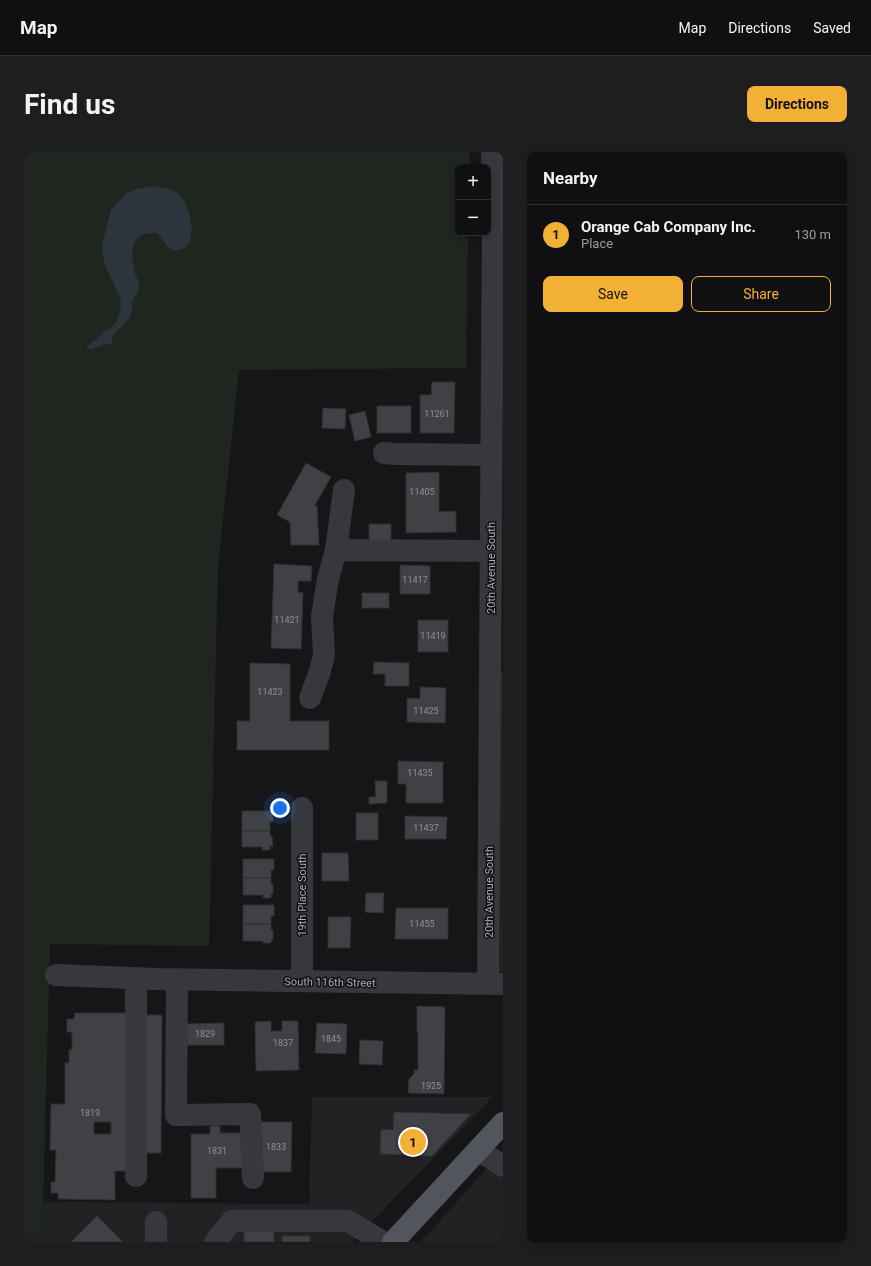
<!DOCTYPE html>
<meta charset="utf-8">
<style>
body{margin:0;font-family:Roboto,sans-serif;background:#1e1e20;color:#f1f3f6}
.controls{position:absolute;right:12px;top:12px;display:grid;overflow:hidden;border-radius:8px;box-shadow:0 2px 10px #0003}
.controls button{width:36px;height:36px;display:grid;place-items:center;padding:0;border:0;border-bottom:1px solid #303032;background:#101012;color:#f1f3f6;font:20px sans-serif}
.you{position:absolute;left:256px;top:656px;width:14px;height:14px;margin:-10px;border:3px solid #fff;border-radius:50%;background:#1a73e8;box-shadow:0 0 0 6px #1a73e833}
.badge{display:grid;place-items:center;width:26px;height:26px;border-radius:50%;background:#f2b134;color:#111;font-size:13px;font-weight:700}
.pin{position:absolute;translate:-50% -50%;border:2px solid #fff;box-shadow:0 1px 4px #0006}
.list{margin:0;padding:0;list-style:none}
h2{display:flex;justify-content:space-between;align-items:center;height:52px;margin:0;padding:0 16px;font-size:17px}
h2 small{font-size:13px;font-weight:400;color:#9c9d9f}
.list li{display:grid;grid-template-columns:26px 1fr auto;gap:12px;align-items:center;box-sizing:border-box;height:60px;padding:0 16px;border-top:1px solid #303032}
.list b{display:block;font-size:15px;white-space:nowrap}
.list p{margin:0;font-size:13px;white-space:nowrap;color:#9c9d9f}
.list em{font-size:13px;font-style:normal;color:#9c9d9f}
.actions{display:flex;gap:8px;padding:12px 16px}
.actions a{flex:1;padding:9px 0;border:1px solid #f2b134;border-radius:8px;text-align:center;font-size:14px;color:#f2b134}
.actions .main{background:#f2b134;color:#111}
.map{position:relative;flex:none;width:479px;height:1090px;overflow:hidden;border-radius:8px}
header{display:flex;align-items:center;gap:24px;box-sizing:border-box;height:56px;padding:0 20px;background:#101012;border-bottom:1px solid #303032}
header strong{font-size:19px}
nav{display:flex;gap:22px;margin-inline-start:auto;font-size:14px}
.intro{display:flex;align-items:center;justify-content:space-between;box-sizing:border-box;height:96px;padding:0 24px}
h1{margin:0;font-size:28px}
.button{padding:10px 18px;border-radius:8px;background:#f2b134;color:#111;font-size:14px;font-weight:700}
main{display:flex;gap:24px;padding:0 24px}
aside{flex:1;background:#101012;border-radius:8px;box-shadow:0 2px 10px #0003}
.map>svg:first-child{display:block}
.built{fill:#222225}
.green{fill:#1e261f}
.water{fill:#2c353c}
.building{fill:#404145;stroke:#303034;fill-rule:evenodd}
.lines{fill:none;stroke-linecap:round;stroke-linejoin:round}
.minor{stroke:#37383d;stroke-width:22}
.major{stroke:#53555c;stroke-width:22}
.labels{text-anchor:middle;stroke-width:3;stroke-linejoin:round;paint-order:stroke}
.number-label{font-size:9px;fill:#8e929b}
.street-label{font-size:11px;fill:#a8adb8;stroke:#111113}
</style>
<header>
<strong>Map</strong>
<nav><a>Map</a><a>Directions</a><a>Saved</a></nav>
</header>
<div class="intro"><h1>Find us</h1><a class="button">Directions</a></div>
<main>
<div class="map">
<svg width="479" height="1090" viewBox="0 0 479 1090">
<rect width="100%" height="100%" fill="#161618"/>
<g class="built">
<polygon points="474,520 479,520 479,820 473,820"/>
<polygon points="288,945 469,945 328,1090 11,1090 14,1085 20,1050 285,1052"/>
<polygon points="479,998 479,1090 397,1090"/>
</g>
<polygon class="green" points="0,0 446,0 446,15 434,15 434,81 444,81 442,216 215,218 194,414 185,794 26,792 19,1057 14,1085 11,1090 0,1090"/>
<path class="water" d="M 130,34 C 139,36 150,37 156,43 C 165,53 173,83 163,94 C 161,96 156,98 152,99 L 144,95 L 133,81 C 113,80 106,90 109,110 C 110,114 110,118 111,122 C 113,127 117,131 115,137 C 114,142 109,145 108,150 C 107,153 108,156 108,159 C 107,167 95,178 89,183 L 88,191 L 79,193 L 69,197 L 63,197 L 63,194 C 70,191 74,185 80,180 C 83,178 86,177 88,175 C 95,169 97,157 97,148 L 81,113 L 78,95 L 80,85 L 87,58 L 102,42 L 113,37 Z"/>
<g class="building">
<polygon points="408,230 431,230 430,281 396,281 396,243 407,243"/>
<rect x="353" y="254" width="34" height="27"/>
<polygon points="299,256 322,257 321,277 298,276"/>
<polygon points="341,259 347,285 331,289 325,263"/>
<polygon points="282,311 307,325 291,353 293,354 295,393 267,393 266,370 253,363"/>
<polygon points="415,320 415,360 432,359 432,380 382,381 382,321"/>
<rect x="345" y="372" width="22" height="21"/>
<polygon points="250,412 288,414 287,429 274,429 274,440 279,441 277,497 247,496"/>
<polygon points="376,413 406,414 406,442 376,442"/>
<rect x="338" y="441" width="27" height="15"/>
<rect x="394" y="468" width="30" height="32"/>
<polygon points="350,510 385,511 385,534 361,534 361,522 349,522"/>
<polygon points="226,511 266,512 266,569 305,569 305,598 213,598 213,569 226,569"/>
<polygon points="396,535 422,536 421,571 383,570 383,546 396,547"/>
<polygon points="374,609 419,610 419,651 382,651 382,632 374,632"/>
<polygon points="351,629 363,629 363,651 345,652 345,645 352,645"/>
<polygon points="218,659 249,659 249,670 246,670 246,679 218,679"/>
<rect x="332" y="661" width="22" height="27"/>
<polygon points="381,664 423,665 422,687 381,687"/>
<polygon points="218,679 246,679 246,684 248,684 249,694 246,694 246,698 238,698 238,695 218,695"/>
<polygon points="298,701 324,701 325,729 298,729"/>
<polygon points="219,707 250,707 250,718 247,718 247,726 219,726"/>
<polygon points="219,726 247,726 247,732 249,732 249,742 247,742 247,746 239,746 239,743 219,743"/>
<polygon points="342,741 360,741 359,761 341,760"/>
<polygon points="219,753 250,753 250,764 247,764 247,772 219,772"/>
<polygon points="372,756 424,756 424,787 371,787"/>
<polygon points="304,765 327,765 326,796 304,796"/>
<polygon points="219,772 247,772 247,778 249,778 249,788 247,788 247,791 239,791 239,789 219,789"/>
<polygon points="393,854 421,855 420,942 384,941 385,927 390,922 390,918 394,918 394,881 393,881"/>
<path d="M 51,861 L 107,861 L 104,1019 L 91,1019 L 91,1048 L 34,1047 L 34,1041 L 27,1041 L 27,1030 L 31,1030 L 32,998 L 26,998 L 27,952 L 41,952 L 41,911 L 45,911 L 45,898 L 48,898 L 48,880 L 43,880 L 43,867 L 50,867 ZM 70,970 L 87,970 L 87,982 L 70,982 Z"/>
<polygon points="120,863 138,863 137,1001 118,1001"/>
<polygon points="247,869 247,879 258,879 258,869 274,869 275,918 232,919 231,870"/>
<polygon points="200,871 200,893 163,893 163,872"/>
<polygon points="293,871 323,872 322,902 291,901"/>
<polygon points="336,888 359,889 358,913 335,912"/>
<polygon points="370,960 447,962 408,1004 356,1002 357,977 369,978"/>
<polygon points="237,970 268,970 267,1020 236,1020"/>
<polygon points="186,974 196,974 196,981 219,981 219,1016 192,1016 192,1046 167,1046 167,982 186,982"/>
<polygon points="73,1064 99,1090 47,1090"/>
<rect x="220" y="1074" width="30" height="16"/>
<rect x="258" y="1084" width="28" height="6"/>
</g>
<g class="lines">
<g class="minor">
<polyline points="360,301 371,302 467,303"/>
<polyline points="312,398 320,338"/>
<polyline points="286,546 295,522 300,504 298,464 304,427 312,398 467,399"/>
<polyline points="32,823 132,827 479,832"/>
<polyline points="153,828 152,963 226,962 229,1026"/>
<polyline points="278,829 278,656"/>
<polyline points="464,832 469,59 468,0"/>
<polyline points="454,998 479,1014"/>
<polyline points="112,1024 112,827"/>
<polyline points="132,1070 132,1090"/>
<polyline points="191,1090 208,1069 324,1069 359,1090"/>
</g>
<polyline class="major" points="369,1090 479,971"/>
</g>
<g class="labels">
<g class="number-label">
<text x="413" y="265">11261</text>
<text x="398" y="343">11405</text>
<text x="391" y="431">11417</text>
<text x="263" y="471">11421</text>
<text x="409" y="487">11419</text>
<text x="246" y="543">11423</text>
<text x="402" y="562">11425</text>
<text x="396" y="624">11435</text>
<text x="402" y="679">11437</text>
<text x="398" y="775">11455</text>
<text x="181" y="885">1829</text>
<text x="307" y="890">1845</text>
<text x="259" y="894">1837</text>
<text x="407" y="937">1925</text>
<text x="66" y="964">1819</text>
<text x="252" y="998">1833</text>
<text x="193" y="1002">1831</text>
</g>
<g class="street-label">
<text transform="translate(467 416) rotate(-90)" y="4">20th Avenue South</text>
<text transform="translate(465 740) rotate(-90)" y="4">20th Avenue South</text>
<text transform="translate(278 743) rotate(-90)" y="4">19th Place South</text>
<text transform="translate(306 830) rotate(1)" y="4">South 116th Street</text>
</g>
</g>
</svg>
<div class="controls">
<button>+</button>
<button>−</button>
</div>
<div class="you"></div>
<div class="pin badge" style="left:389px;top:990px">1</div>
</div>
<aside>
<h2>Nearby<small></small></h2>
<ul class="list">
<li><span class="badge">1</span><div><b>Orange Cab Company Inc.</b><p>Place</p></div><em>130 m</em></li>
</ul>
<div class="actions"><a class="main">Save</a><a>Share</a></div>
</aside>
</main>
